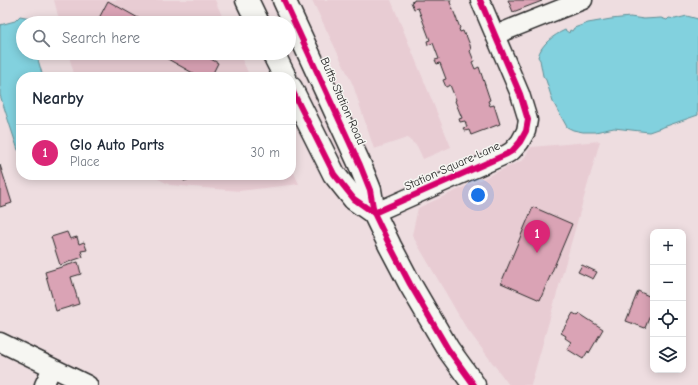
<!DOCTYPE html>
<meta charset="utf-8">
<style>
body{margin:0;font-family:"Comic Neue",sans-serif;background:#f2f2f3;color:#1f2937}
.controls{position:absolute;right:12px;bottom:12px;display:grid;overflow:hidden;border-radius:8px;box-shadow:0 2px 10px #0003}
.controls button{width:36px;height:36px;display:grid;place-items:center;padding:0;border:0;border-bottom:1px solid #e0e1e3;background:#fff;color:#1f2937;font:20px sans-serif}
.you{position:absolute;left:478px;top:195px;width:14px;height:14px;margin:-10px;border:3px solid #fff;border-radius:50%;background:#1a73e8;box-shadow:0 0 0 6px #1a73e833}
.badge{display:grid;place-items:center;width:26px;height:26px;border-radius:50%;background:#db2777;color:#fff;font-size:13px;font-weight:700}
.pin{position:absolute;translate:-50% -33px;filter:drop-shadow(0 1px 2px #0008)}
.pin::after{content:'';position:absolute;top:21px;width:14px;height:12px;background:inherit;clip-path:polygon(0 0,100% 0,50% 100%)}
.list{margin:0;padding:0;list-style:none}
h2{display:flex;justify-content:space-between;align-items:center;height:52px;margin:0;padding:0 16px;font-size:17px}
h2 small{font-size:13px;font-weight:400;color:#747a83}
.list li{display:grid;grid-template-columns:26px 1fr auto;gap:12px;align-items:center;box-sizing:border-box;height:56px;padding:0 16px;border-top:1px solid #e0e1e3}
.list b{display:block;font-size:15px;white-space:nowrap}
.list p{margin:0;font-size:13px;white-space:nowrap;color:#747a83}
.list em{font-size:13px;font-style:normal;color:#747a83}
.icon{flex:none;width:22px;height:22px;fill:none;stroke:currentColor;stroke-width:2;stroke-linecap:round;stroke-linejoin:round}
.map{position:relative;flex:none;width:698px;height:385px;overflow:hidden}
.search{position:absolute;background:#fff;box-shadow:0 2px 10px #0003;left:16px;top:16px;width:280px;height:44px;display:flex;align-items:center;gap:10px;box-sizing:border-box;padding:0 14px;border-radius:22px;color:#747a83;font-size:15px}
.panel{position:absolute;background:#fff;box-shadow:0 2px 10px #0003;left:16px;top:72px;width:280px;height:108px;border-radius:16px}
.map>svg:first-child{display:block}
.built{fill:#e8ccd3}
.water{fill:#82d1de;stroke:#5f8f96}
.building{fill:#daa3b5;stroke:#2b2b2b}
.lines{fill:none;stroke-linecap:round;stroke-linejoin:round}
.street-casing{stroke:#2b2b2b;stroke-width:21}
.secondary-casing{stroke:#2b2b2b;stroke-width:25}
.street{stroke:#f6f6f2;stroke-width:18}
.secondary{stroke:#f6f6f2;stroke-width:22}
.cycleway-casing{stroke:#f6f6f2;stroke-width:8}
.cycleway{stroke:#d6006c;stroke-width:6}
.labels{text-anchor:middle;stroke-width:3;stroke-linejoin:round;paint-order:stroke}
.street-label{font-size:12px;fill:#2b2b2b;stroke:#f6f6f2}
</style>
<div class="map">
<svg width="698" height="385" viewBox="0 0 698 385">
<rect width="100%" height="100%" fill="#eedde0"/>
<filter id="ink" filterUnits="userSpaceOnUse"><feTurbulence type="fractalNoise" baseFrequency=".025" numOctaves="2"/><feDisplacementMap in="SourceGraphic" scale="8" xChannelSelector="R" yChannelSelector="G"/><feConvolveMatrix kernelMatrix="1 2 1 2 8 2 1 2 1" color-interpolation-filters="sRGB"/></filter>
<g filter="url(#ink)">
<g class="built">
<polygon points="54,0 215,0 225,23 60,23"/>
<polygon points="312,0 391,0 451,147 423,159 417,146 407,138 374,149 353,85"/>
<polygon points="68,53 239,53 250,77 75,77"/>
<polygon points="600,141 531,385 509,385 465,326 412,235 418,208 523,160 531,147"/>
<polygon points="291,166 299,184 239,191 170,185 151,175 291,175"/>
</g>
<g class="water">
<polygon points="20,16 36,19 34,23 23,23 23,53 36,53 43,77 21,77 21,153 18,150 0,95 0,25 15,21"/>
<path d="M 687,16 L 698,19 L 698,115 L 649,132 L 614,128 L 595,132 L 583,132 L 573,130 L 567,127 L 553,102 L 546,80 L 543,76 L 540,60 L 538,57 C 541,44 554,35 565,30 L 569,33 L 570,30 L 572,31 L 574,28 L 588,23 L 611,19 L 630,17 L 644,19 L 661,18 L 667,20 L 669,18 L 675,19 Z"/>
</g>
<g class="building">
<polygon points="414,0 451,0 450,2 460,28 459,29 460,32 463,31 465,36 466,35 470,45 471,50 470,51 474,61 472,62 475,69 479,67 490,100 488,101 490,106 494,105 500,124 471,135 469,130 465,131 463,128 467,127 465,121 460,122 459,119 462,118 455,101 456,100 450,85 446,87 443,80 446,79 440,63 437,64 435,60 439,59 433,43 428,45 427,41 430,40 418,8 414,9 411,2 414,1"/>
<polygon points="508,0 541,0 542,1 513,12"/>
<polygon points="108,1 147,23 103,23 98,20"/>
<polygon points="157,53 200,53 218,63 211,77 200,77"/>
<polygon points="0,165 12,203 0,207"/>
<polygon points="182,175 202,175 184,181"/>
<polygon points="533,207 572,224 540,300 501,283"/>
<polygon points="67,232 70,239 77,237 79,244 84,242 87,250 81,251 83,257 60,265 51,237"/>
<polygon points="78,262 81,274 71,277 79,304 56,311 45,272"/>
<polygon points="582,265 597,272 593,279 578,272"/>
<polygon points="638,291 653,298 653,308 645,328 626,321"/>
<polygon points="573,313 578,316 580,314 603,329 589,353 588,351 583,359 567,349 571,342 565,338 566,336 561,333"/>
</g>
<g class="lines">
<g class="street-casing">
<g id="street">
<polyline points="495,35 583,0"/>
<polyline points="374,213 507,154 512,151 520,142 526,131 528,120 520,94 480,0"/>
<polyline points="0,342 88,385"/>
<polyline points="44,385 52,368"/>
</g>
</g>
<g class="secondary-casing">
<g id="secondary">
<polyline points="247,0 258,23"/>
<polyline points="284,0 360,165 370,190 374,213 390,246 410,284 448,349 474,385"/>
<polyline points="273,53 285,77"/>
<polyline points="291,88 334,174 354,199 374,213"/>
</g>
</g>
<use href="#street" class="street"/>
<use href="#secondary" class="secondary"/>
<g class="cycleway-casing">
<g id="cycleway">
<polyline points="284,0 360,165 370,190 374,213 390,246 410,284 448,349 474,385"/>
<polyline points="291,88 334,174 354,199 374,213"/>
<polyline points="374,213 507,154 512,151 520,142 526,131 528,120 520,94 480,0"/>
</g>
</g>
<use href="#cycleway" class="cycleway"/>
</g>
</g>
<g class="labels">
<g class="street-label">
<text transform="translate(343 101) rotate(66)" y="4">Butts Station Road</text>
<text transform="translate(452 166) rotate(-24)" y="4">Station Square Lane</text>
</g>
</g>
</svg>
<div class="controls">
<button>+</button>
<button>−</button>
<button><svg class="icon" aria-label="locate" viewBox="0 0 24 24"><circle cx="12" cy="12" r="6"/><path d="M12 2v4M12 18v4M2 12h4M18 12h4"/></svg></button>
<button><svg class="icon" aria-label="layers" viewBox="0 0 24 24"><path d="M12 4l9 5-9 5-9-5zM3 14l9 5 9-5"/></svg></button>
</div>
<div class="you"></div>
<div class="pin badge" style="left:537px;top:253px">1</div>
<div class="search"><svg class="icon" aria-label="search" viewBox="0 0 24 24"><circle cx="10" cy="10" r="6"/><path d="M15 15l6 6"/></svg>Search here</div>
<section class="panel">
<h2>Nearby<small></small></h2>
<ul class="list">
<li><span class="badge">1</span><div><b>Glo Auto Parts</b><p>Place</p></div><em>30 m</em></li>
</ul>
</section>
</div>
